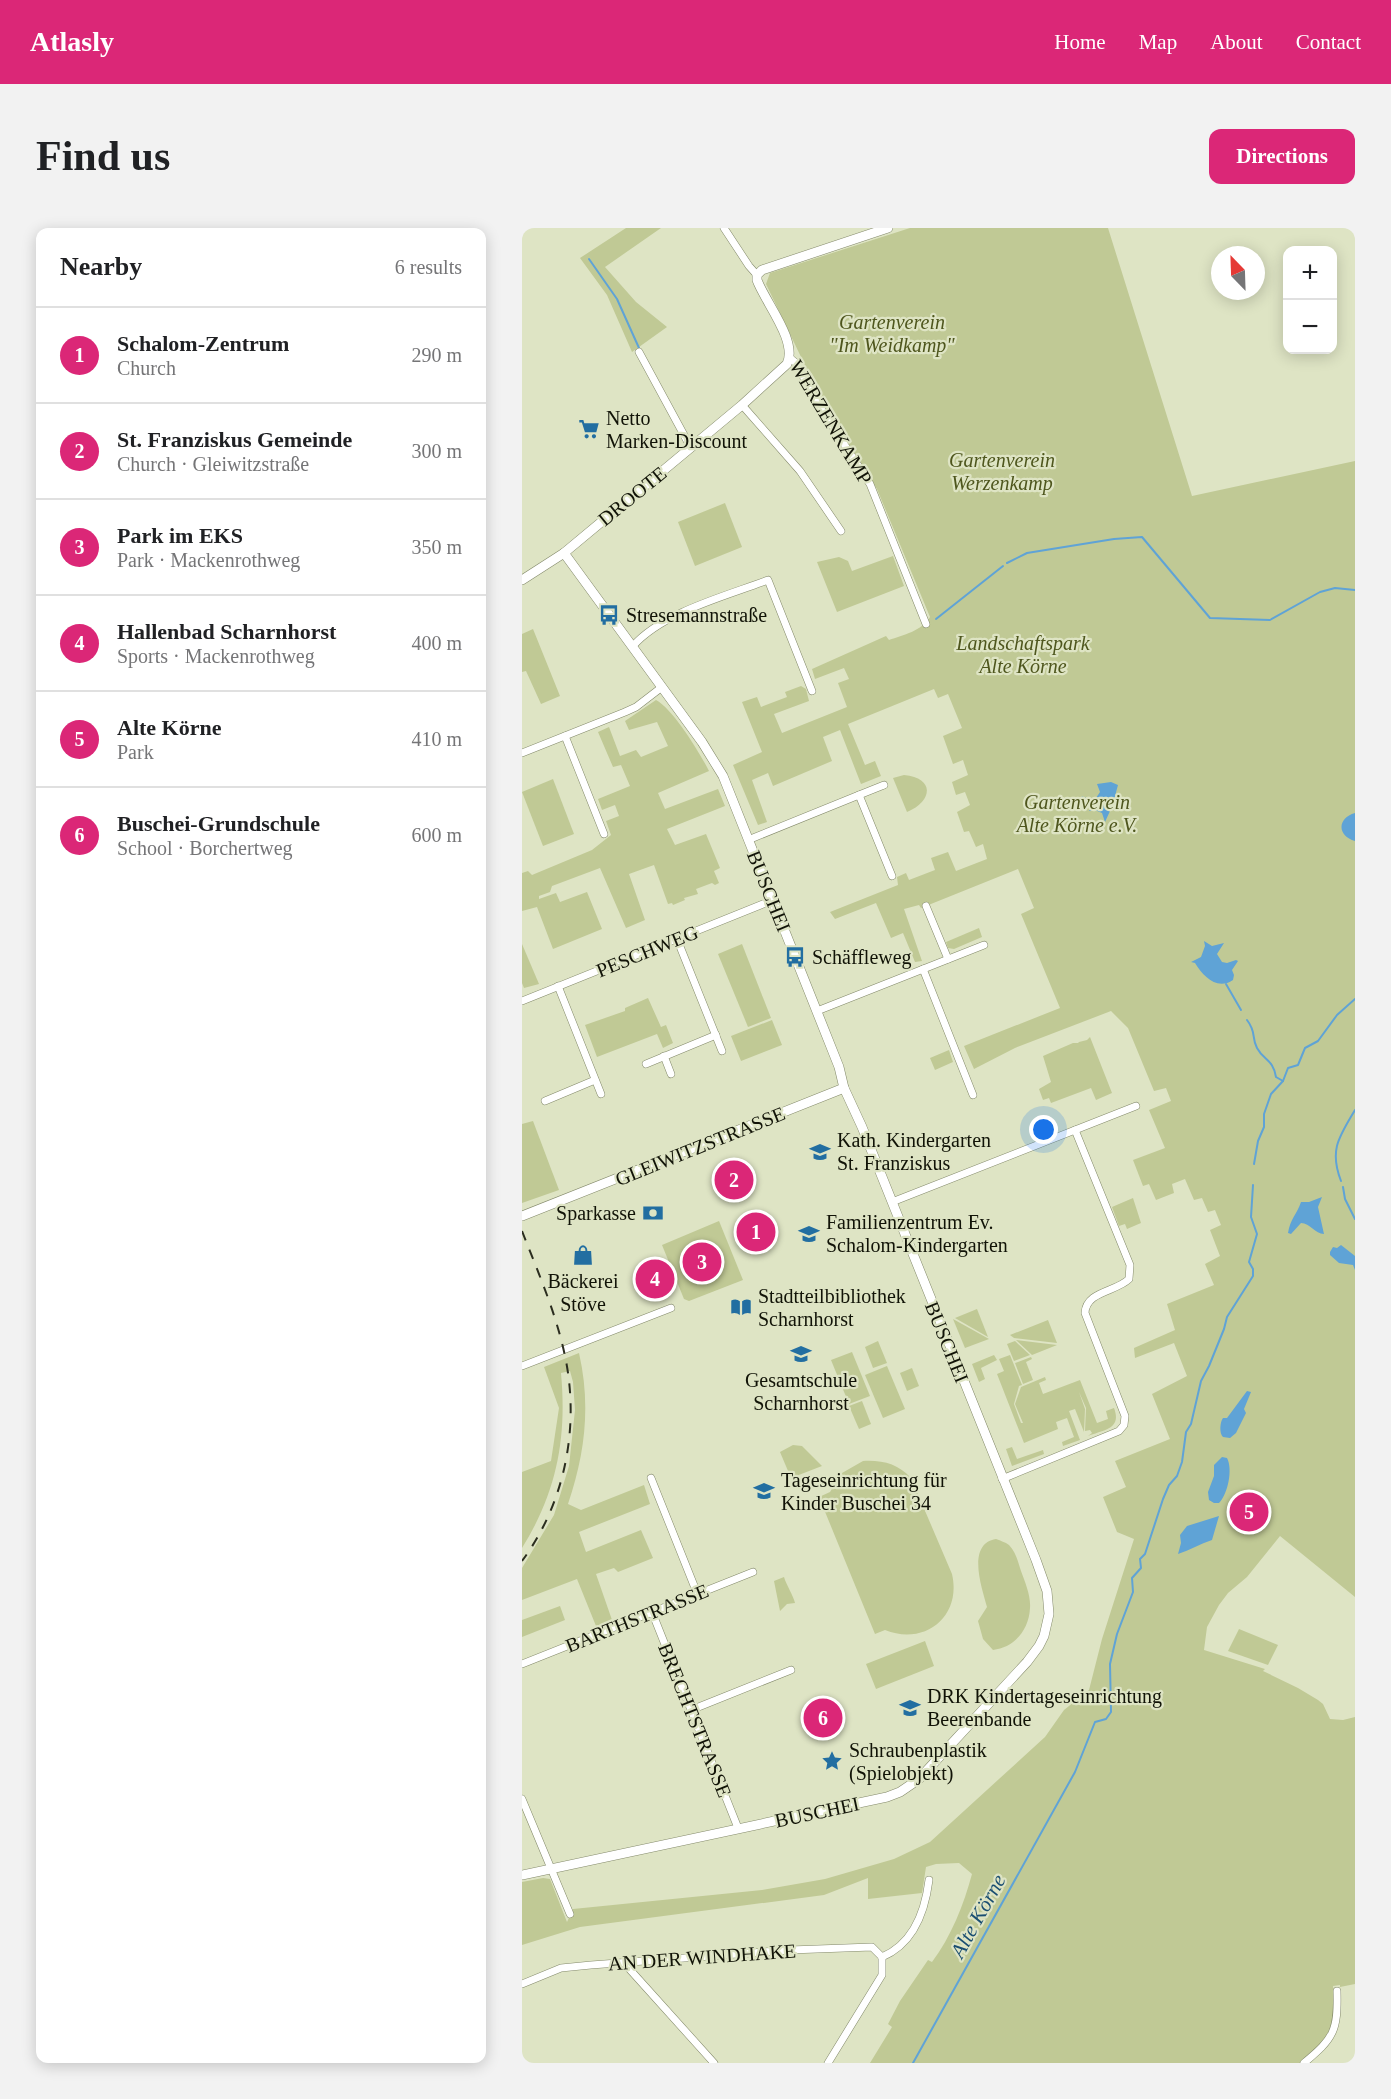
<!DOCTYPE html>
<meta charset="utf-8">
<style>
body{margin:0;font-family:"Times New Roman",serif;background:#f2f2f2;color:#202124}
.controls{position:absolute;right:18px;top:18px;display:grid;overflow:hidden;border-radius:12px;box-shadow:0 3px 15px #0003}
.controls button{width:54px;height:54px;display:grid;place-items:center;padding:0;border:0;border-bottom:2px solid #e0e0e0;background:#fff;color:#202124;font:30px sans-serif}
.compass{position:absolute;left:689px;top:18px;width:54px;height:54px;border-radius:50%;background:#fff;box-shadow:0 3px 15px #0003;rotate:337deg}
.you{position:absolute;left:522px;top:902px;width:21px;height:21px;margin:-15px;border:4px solid #fff;border-radius:50%;background:#1a73e8;box-shadow:0 0 0 9px #1a73e833}
.badge{display:grid;place-items:center;width:39px;height:39px;border-radius:50%;background:#db2777;color:#fff;font-size:20px;font-weight:700}
.pin{position:absolute;translate:-50% -50%;border:3px solid #fff;box-shadow:0 2px 6px #0006}
.list{margin:0;padding:0;list-style:none}
h2{display:flex;justify-content:space-between;align-items:center;height:78px;margin:0;padding:0 24px;font-size:26px}
h2 small{font-size:20px;font-weight:400;color:#757577}
.list li{display:grid;grid-template-columns:39px 1fr auto;gap:18px;align-items:center;box-sizing:border-box;height:96px;padding:0 24px;border-top:2px solid #e0e0e0}
.list b{display:block;font-size:22px;white-space:nowrap}
.list p{margin:0;font-size:20px;white-space:nowrap;color:#757577}
.list em{font-size:20px;font-style:normal;color:#757577}
.map{position:relative;flex:none;width:833px;height:1835px;overflow:hidden;border-radius:12px}
header{display:flex;align-items:center;gap:36px;box-sizing:border-box;height:84px;padding:0 30px;background:#db2777;color:#fff}
header strong{font-size:28px}
nav{display:flex;gap:33px;margin-inline-start:auto;font-size:21px}
.intro{display:flex;align-items:center;justify-content:space-between;box-sizing:border-box;height:144px;padding:0 36px}
h1{margin:0;font-size:42px}
.button{padding:15px 27px;border-radius:12px;background:#db2777;color:#fff;font-size:21px;font-weight:700}
main{display:flex;gap:36px;padding:0 36px}
aside{flex:1;background:#fff;border-radius:12px;box-shadow:0 3px 15px #0003}
.map>svg:first-child{display:block}
.green{fill:#c0c995}
.water{fill:#5fa3d6}
.lines{fill:none;stroke-linecap:round;stroke-linejoin:round}
.stream{stroke:#5fa3d6;stroke-width:2}
.street-casing{stroke:#83896a;stroke-width:8}
.secondary-casing{stroke:#83896a;stroke-width:10}
.street{stroke:#fff;stroke-width:7}
.secondary{stroke:#fff;stroke-width:9}
.rail{stroke:#2b2d1f;stroke-width:2;stroke-dasharray:10 10;stroke-linecap:butt}
.labels{text-anchor:middle;stroke-width:4.5;stroke-linejoin:round;paint-order:stroke}
.park-label{font-size:20px;font-style:italic;fill:#4e561d;stroke:#dee4c4}
.poi-label{font-size:20px;fill:#111307;stroke:#dee4c4;text-anchor:start}
.street-label{font-size:20px;fill:#111307;stroke:#dee4c4}
.water-label{font-size:21px;font-style:italic;fill:#1a4e71;stroke:#dee4c4}
</style>
<header>
<strong>Atlasly</strong>
<nav><a>Home</a><a>Map</a><a>About</a><a>Contact</a></nav>
</header>
<div class="intro"><h1>Find us</h1><a class="button">Directions</a></div>
<main>
<aside>
<h2>Nearby<small>6 results</small></h2>
<ul class="list">
<li><span class="badge">1</span><div><b>Schalom-Zentrum</b><p>Church</p></div><em>290 m</em></li>
<li><span class="badge">2</span><div><b>St. Franziskus Gemeinde</b><p>Church · Gleiwitzstraße</p></div><em>300 m</em></li>
<li><span class="badge">3</span><div><b>Park im EKS</b><p>Park · Mackenrothweg</p></div><em>350 m</em></li>
<li><span class="badge">4</span><div><b>Hallenbad Scharnhorst</b><p>Sports · Mackenrothweg</p></div><em>400 m</em></li>
<li><span class="badge">5</span><div><b>Alte Körne</b><p>Park</p></div><em>410 m</em></li>
<li><span class="badge">6</span><div><b>Buschei-Grundschule</b><p>School · Borchertweg</p></div><em>600 m</em></li>
</ul>
</aside>
<div class="map">
<svg width="833" height="1835" viewBox="0 0 833 1835">
<rect width="100%" height="100%" fill="#dee4c4"/>
<g class="green">
<polygon points="104,0 139,0 83,39 114,74 145,99 110,124 85,67 58,30"/>
<path d="M 388,0 L 586,0 L 670,268 L 833,233 L 833,1369 L 758,1308 L 725,1349 L 706,1365 L 697,1377 L 685,1399 L 682,1422 L 743,1441 L 741,1443 L 776,1460 L 796,1472 L 801,1476 L 808,1491 L 821,1492 L 833,1489 L 833,1756 L 818,1759 L 818,1757 L 811,1758 C 817,1802 809,1806 779,1835 L 348,1835 L 370,1799 L 366,1796 L 378,1773 L 406,1732 L 410,1734 C 429,1709 442,1676 450,1646 L 437,1635 L 414,1636 L 404,1639 L 400,1665 L 346,1671 L 346,1650 L 302,1667 L 58,1699 L 0,1717 L 0,1654 L 21,1650 L 28,1651 L 45,1694 L 51,1681 L 240,1662 L 303,1651 L 372,1631 L 408,1614 L 523,1509 L 542,1482 L 567,1462 L 580,1411 L 612,1311 L 595,1304 L 581,1269 L 604,1259 L 593,1233 L 648,1211 L 630,1166 L 665,1148 L 652,1115 L 613,1130 L 612,1120 L 653,1102 L 645,1076 L 692,1057 L 683,1036 L 698,1028 L 688,1002 L 699,997 L 693,982 L 686,984 L 680,970 L 672,972 L 663,951 L 650,956 L 652,965 L 634,972 L 627,956 L 621,958 L 611,932 L 643,920 L 627,882 L 649,873 L 644,860 L 632,863 L 606,800 L 589,783 L 493,820 L 452,841 L 442,818 L 538,780 L 499,686 L 512,680 L 496,641 L 399,680 L 397,677 L 382,681 L 400,733 L 393,734 L 381,705 L 369,710 L 354,675 L 313,691 L 308,684 L 376,657 L 375,649 L 384,645 L 387,652 L 413,642 L 409,630 L 426,624 L 434,643 L 465,631 L 461,616 L 454,619 L 447,603 L 442,604 L 435,584 L 448,577 L 443,564 L 434,567 L 430,554 L 446,547 L 441,532 L 431,536 L 421,508 L 440,500 L 426,466 L 416,470 L 412,461 L 326,496 L 343,537 L 353,533 L 359,548 L 339,556 L 318,502 L 301,509 L 310,533 L 251,558 L 246,545 L 230,552 L 245,594 L 236,597 L 211,537 L 240,524 L 220,474 L 235,469 L 239,479 L 265,469 L 263,464 L 279,458 L 284,461 L 287,473 L 252,486 L 260,505 L 325,479 L 316,455 L 327,451 L 322,440 L 293,451 L 290,441 L 364,408 L 367,412 C 381,407 400,403 408,389 L 355,261 L 303,179 L 244,56 L 248,45 Z"/>
<polygon points="203,275 220,319 173,338 156,294"/>
<polygon points="371,328 382,358 315,384 295,334 317,329 326,333 330,343"/>
<polygon points="11,401 38,468 19,476 4,443 0,444 0,406"/>
<path d="M 134,472 C 151,481 178,525 187,543 L 136,565 L 143,581 L 196,561 L 203,578 L 145,601 L 153,617 L 184,606 L 198,640 L 192,643 L 197,655 L 193,657 L 190,655 L 174,661 L 176,666 L 162,670 L 163,672 L 151,677 L 150,675 L 146,676 L 132,637 L 107,646 L 123,692 L 104,700 L 78,640 L 30,658 L 28,664 L 17,668 L 17,671 L 34,665 L 38,674 L 65,664 L 80,701 L 31,721 L 15,679 L 0,683 L 0,645 L 6,643 L 10,647 L 70,622 L 89,607 L 84,593 L 97,588 L 93,577 L 80,582 L 76,571 L 108,558 L 99,537 L 91,539 L 76,504 L 87,499 L 98,528 L 114,522 L 119,529 L 146,518 L 135,494 L 107,502 L 103,493 Z"/>
<path d="M 382,547 C 413,550 411,573 385,584 L 371,550 Z"/>
<polygon points="31,551 52,606 21,618 0,564"/>
<polygon points="457,700 460,709 432,721 426,720 424,714"/>
<polygon points="0,716 17,756 2,760 0,755"/>
<polygon points="220,716 249,790 226,799 196,726"/>
<polygon points="126,770 139,799 144,797 151,815 141,820 135,806 75,829 63,797 103,783 103,780"/>
<polygon points="250,792 260,817 219,833 209,808"/>
<polygon points="568,809 590,865 574,872 569,860 529,875 527,870 521,872 517,861 529,854 521,828 551,815 556,815 557,814 565,812"/>
<polygon points="427,822 431,834 413,842 408,830"/>
<polygon points="11,893 37,962 0,975 0,896"/>
<polygon points="611,970 619,995 605,1001 603,996 597,998 590,979"/>
<polygon points="197,993 221,1052 167,1073 162,1071 140,1017"/>
<polygon points="455,1081 466,1109 433,1090"/>
<polygon points="431,1091 467,1111 443,1120"/>
<polygon points="526,1092 535,1115 492,1110 488,1107"/>
<polygon points="494,1112 535,1117 510,1127"/>
<polygon points="356,1113 365,1135 351,1140 343,1119"/>
<polygon points="493,1113 508,1127 492,1133 485,1116"/>
<polygon points="330,1124 348,1168 327,1176 309,1132"/>
<path d="M 57,1125 C 69,1177 63,1226 46,1276 L 59,1282 L 122,1257 L 128,1276 L 57,1304 L 64,1324 L 119,1302 L 131,1330 L 96,1344 L 92,1340 L 74,1346 L 90,1392 L 74,1398 L 55,1351 L 0,1372 L 0,1340 L 32,1287 L 47,1238 L 53,1182 L 51,1154 L 48,1143 L 39,1145 C 45,1210 35,1264 0,1320 L 0,1244 L 29,1233 L 37,1180 L 22,1139 Z"/>
<polygon points="472,1127 475,1132 459,1140 463,1151 457,1154 450,1136"/>
<path d="M 488,1127 L 500,1157 L 497,1158 L 492,1176 L 499,1195 L 501,1195 L 493,1176 L 499,1159 L 523,1149 L 524,1152 L 517,1155 L 521,1166 L 558,1152 L 575,1195 L 586,1191 L 584,1183 L 592,1180 C 600,1201 582,1202 566,1208 L 570,1205 L 568,1202 L 563,1203 L 564,1180 L 557,1164 L 563,1181 L 562,1204 L 553,1181 L 547,1183 L 558,1212 L 541,1218 L 540,1214 L 552,1209 L 545,1190 L 534,1194 L 536,1201 L 502,1215 L 475,1146 L 482,1143 L 477,1131 Z"/>
<polygon points="509,1129 510,1131 504,1134 511,1152 501,1156 493,1135"/>
<polygon points="365,1138 383,1181 361,1190 343,1147"/>
<polygon points="390,1140 397,1158 385,1163 378,1145"/>
<polygon points="340,1173 349,1196 337,1201 327,1178"/>
<polygon points="271,1217 280,1218 300,1238 269,1250 258,1224"/>
<polygon points="490,1219 495,1231 521,1222 522,1226 490,1238 484,1221"/>
<path d="M 341,1233 C 361,1232 376,1236 389,1250 L 430,1346 C 440,1389 402,1418 363,1402 L 353,1406 L 297,1269 L 308,1264 L 320,1245 Z"/>
<path d="M 474,1311 C 479,1313 483,1314 487,1317 C 494,1324 496,1334 499,1343 C 503,1354 509,1368 508,1380 C 507,1402 492,1420 471,1422 L 461,1411 L 456,1393 L 465,1379 C 460,1360 444,1316 474,1311 Z"/>
<path d="M 262,1349 C 264,1356 272,1369 273,1375 L 265,1376 L 258,1383 L 252,1353 Z"/>
<polygon points="38,1378 43,1392 0,1409 0,1392"/>
<polygon points="717,1401 756,1417 746,1437 706,1423"/>
<polygon points="403,1413 412,1438 354,1461 344,1436"/>
</g>
<g class="water">
<polygon points="589,554 596,557 593,568 595,578 588,583 583,594 580,585 573,582 567,583 572,576 559,568 568,571 574,570 578,564 575,556"/>
<path d="M 833,585 L 833,613 C 815,608 815,590 833,585 Z"/>
<path d="M 682,713 L 690,718 L 702,715 L 695,726 L 700,734 L 705,735 L 714,732 L 716,733 L 710,742 L 712,747 L 711,752 C 695,763 681,748 673,735 L 669,734 L 679,729 L 683,718 Z"/>
<path d="M 800,969 L 796,979 L 802,1006 C 793,1006 788,995 779,995 L 769,1006 L 766,1005 C 768,991 775,986 779,974 L 787,974 Z"/>
<polygon points="819,1017 833,1028 833,1042 831,1037 817,1035 808,1027 808,1024 811,1019 815,1020"/>
<path d="M 725,1163 L 729,1164 L 722,1181 L 724,1185 L 714,1205 L 708,1210 L 701,1209 C 697,1205 698,1194 701,1190 L 705,1190 Z"/>
<path d="M 700,1229 L 705,1230 C 711,1241 706,1266 697,1275 L 692,1275 L 687,1272 L 686,1264 L 692,1248 L 692,1237 Z"/>
<path d="M 697,1288 L 690,1312 C 678,1316 668,1322 656,1326 L 659,1315 L 658,1307 L 665,1298 Z"/>
</g>
<g class="lines">
<g class="stream">
<polyline points="67,31 95,71 117,120"/>
<polyline points="485,335 505,325 592,311 620,309 688,390 748,392 798,364 813,360 833,362"/>
<polyline points="414,391 481,338"/>
<polyline points="704,756 719,782"/>
<path d="M 725,792 C 735,805 729,809 735,820 C 742,833 751,831 754,849 L 761,853"/>
<polyline points="732,936 736,913 742,899 742,886 749,866 761,853 766,840 776,837 783,820 796,813 815,787 833,771"/>
<path d="M 819,953 C 807,922 817,909 833,882"/>
<polyline points="821,959 823,971 833,991"/>
<polyline points="391,1835 553,1544 573,1494 584,1491 589,1484 588,1436 595,1406 611,1364 610,1350 619,1340 618,1331 623,1326 641,1271 647,1257 655,1248 660,1234 664,1204 669,1196 679,1153 687,1138 702,1101 705,1089 731,1048 731,1041 727,1034 735,1006 729,989 731,957"/>
</g>
<g class="street-casing">
<g id="street">
<polyline points="202,0 227,38 235,47"/>
<polyline points="117,124 169,220"/>
<polyline points="268,130 274,135 296,176 348,256 404,396"/>
<polyline points="220,177 278,243 319,303"/>
<path d="M 111,418 C 141,384 204,368 246,352 L 290,463"/>
<polyline points="43,508 82,606"/>
<polyline points="0,525 103,484 114,479 140,459"/>
<polyline points="337,567 362,557"/>
<polyline points="226,612 337,567 370,648"/>
<polyline points="404,678 426,731"/>
<polyline points="155,711 200,823"/>
<polyline points="401,741 451,867"/>
<polyline points="36,758 79,866"/>
<polyline points="0,773 251,672"/>
<polyline points="295,783 462,717"/>
<polyline points="142,828 149,846"/>
<polyline points="124,836 194,807"/>
<polyline points="23,873 73,852"/>
<polyline points="370,974 614,878"/>
<polyline points="0,1138 149,1080"/>
<polyline points="129,1250 175,1365"/>
<path d="M 480,1251 L 597,1203 L 602,1197 L 603,1188 L 563,1085 C 564,1063 594,1064 607,1051 L 608,1037 L 553,902"/>
<polyline points="130,1384 216,1600"/>
<polyline points="0,1436 231,1344"/>
<polyline points="169,1482 269,1442"/>
<polyline points="0,1571 48,1686"/>
<path d="M 360,1729 C 391,1716 403,1684 407,1652"/>
<polyline points="102,1735 192,1835"/>
<polyline points="0,1756 39,1740 69,1737 268,1722 350,1719 360,1729"/>
<polyline points="306,1835 360,1747 360,1729"/>
<path d="M 782,1835 C 812,1810 816,1803 815,1763"/>
</g>
</g>
<g class="secondary-casing">
<g id="secondary">
<path d="M 0,352 L 42,325 L 220,177 L 265,136 C 276,113 243,74 235,52 L 235,47 L 240,42 L 366,0"/>
<polyline points="0,988 322,860"/>
<polyline points="0,1647 365,1569 378,1564 397,1551 505,1434 517,1418 522,1408 527,1386 525,1363 514,1332 340,899 322,860 317,839 201,548 180,514 42,325"/>
</g>
</g>
<use href="#street" class="street"/>
<use href="#secondary" class="secondary"/>
<path class="rail" d="M 0,1003 C 16,1044 34,1085 43,1128 C 58,1199 43,1275 0,1333"/>
</g>
<defs>
<g id="supermarket-bare" transform="scale(1.62)"><path d="M-6-5.5h2.5l.6 2H6L4.5 2H-2.5L-4.4-4H-6ZM-1.5 3.2a1.3 1.3 0 1 0 .1 0ZM3 3.2a1.3 1.3 0 1 0 .1 0Z" fill="#226ea1" stroke="#dee4c4" stroke-width="2.5" paint-order="stroke"/></g>
<g id="bus-bare" transform="scale(1.62)"><path d="M-5-6H5V4H4V6H2V4H-2V6H-4V4H-5ZM-3.5-4V0h7V-4ZM-3.5 1.2v1.5H-2V1.2ZM2 1.2v1.5H3.5V1.2Z" fill="#226ea1" stroke="#dee4c4" stroke-width="2.5" paint-order="stroke"/></g>
<g id="school-bare" transform="scale(1.62)"><path d="M0-5L7-2L0 1L-7-2ZM-4 1L0 2.5L4 1V4Q0 6-4 4Z" fill="#226ea1" stroke="#dee4c4" stroke-width="2.5" paint-order="stroke"/></g>
<g id="bank-bare" transform="scale(1.62)"><path d="M-6-4H6V4H-6ZM0-2.3a2.3 2.3 0 1 0 0 4.6a2.3 2.3 0 1 0 0-4.6Z" fill="#226ea1" stroke="#dee4c4" stroke-width="2.5" paint-order="stroke"/></g>
<g id="shop-bare" transform="scale(1.62)"><path d="M-5-2.5h2.3a2.7 3.5 0 0 1 5.4 0H5L5.5 6h-11ZM-1.5-2.5h3a1.5 2.3 0 0 0-3 0Z" fill="#226ea1" stroke="#dee4c4" stroke-width="2.5" paint-order="stroke"/></g>
<g id="library-bare" transform="scale(1.62)"><path d="M-6-4Q-3-5.5-.7-3.5V5Q-3 3-6 4ZM6-4Q3-5.5 .7-3.5V5Q3 3 6 4Z" fill="#226ea1" stroke="#dee4c4" stroke-width="2.5" paint-order="stroke"/></g>
<g id="sight-bare" transform="scale(1.62)"><path d="M0-6L1.8-2.2L6-1.7L2.9 1.2L3.7 5.4L0 3.3L-3.7 5.4L-2.9 1.2L-6-1.7L-1.8-2.2Z" fill="#226ea1" stroke="#dee4c4" stroke-width="2.5" paint-order="stroke"/></g>
</defs>
<g fill-rule="evenodd">
<use href="#supermarket-bare" x="67" y="201"/>
<use href="#bus-bare" x="87" y="387"/>
<use href="#bus-bare" x="273" y="729"/>
<use href="#school-bare" x="298" y="924"/>
<use href="#bank-bare" x="131" y="985"/>
<use href="#school-bare" x="287" y="1006"/>
<use href="#shop-bare" x="61" y="1027"/>
<use href="#library-bare" x="219" y="1079"/>
<use href="#school-bare" x="279" y="1126"/>
<use href="#school-bare" x="242" y="1263"/>
<use href="#school-bare" x="388" y="1480"/>
<use href="#sight-bare" x="310" y="1533"/>
</g>
<g class="labels">
<g class="park-label">
<text x="370" y="101">Gartenverein<tspan x="370" dy="23">"Im Weidkamp"</tspan></text>
<text x="480" y="239">Gartenverein<tspan x="480" dy="23">Werzenkamp</tspan></text>
<text x="501" y="422">Landschaftspark<tspan x="501" dy="23">Alte Körne</tspan></text>
<text x="555" y="581">Gartenverein<tspan x="555" dy="23">Alte Körne e.V.</tspan></text>
</g>
<g class="poi-label">
<text x="84" y="197">Netto<tspan x="84" dy="23">Marken-Discount</tspan></text>
<text x="104" y="394">Stresemannstraße</text>
<text x="290" y="736">Schäffleweg</text>
<text x="315" y="919">Kath. Kindergarten<tspan x="315" dy="23">St. Franziskus</tspan></text>
<text x="114" y="992" text-anchor="end">Sparkasse</text>
<text x="304" y="1001">Familienzentrum Ev.<tspan x="304" dy="23">Schalom-Kindergarten</tspan></text>
<text x="61" y="1060" text-anchor="middle">Bäckerei<tspan x="61" dy="23">Stöve</tspan></text>
<text x="236" y="1075">Stadtteilbibliothek<tspan x="236" dy="23">Scharnhorst</tspan></text>
<text x="279" y="1159" text-anchor="middle">Gesamtschule<tspan x="279" dy="23">Scharnhorst</tspan></text>
<text x="259" y="1259">Tageseinrichtung für<tspan x="259" dy="23">Kinder Buschei 34</tspan></text>
<text x="405" y="1475">DRK Kindertageseinrichtung<tspan x="405" dy="23">Beerenbande</tspan></text>
<text x="327" y="1529">Schraubenplastik<tspan x="327" dy="23">(Spielobjekt)</tspan></text>
</g>
<g class="street-label">
<text transform="translate(309 194) rotate(59)" y="7">WERZENKAMP</text>
<text transform="translate(110 268) rotate(-39)" y="7">DROOTE</text>
<text transform="translate(247 663) rotate(68)" y="7">BUSCHEI</text>
<text transform="translate(125 723) rotate(-22)" y="7">PESCHWEG</text>
<text transform="translate(178 918) rotate(-22)" y="7">GLEIWITZSTRASSE</text>
<text transform="translate(425 1114) rotate(68)" y="7">BUSCHEI</text>
<text transform="translate(115 1390) rotate(-22)" y="7">BARTHSTRASSE</text>
<text transform="translate(173 1492) rotate(68)" y="7">BRECHTSTRASSE</text>
<text transform="translate(295 1584) rotate(-12)" y="7">BUSCHEI</text>
<text transform="translate(180 1729) rotate(-4)" y="7">AN DER WINDHAKE</text>
</g>
<g class="water-label">
<text transform="translate(456 1688) rotate(-61)" y="7">Alte Körne</text>
</g>
</g>
</svg>
<div class="controls">
<button>+</button>
<button>−</button>
</div>
<svg class="compass" viewBox="-18 -18 36 36"><path d="M0-13l5 13h-10z" fill="#e53935"/><path d="M0 13l5-13h-10z" fill="#757577"/></svg>
<div class="you"></div>
<div class="pin badge" style="left:234px;top:1004px">1</div>
<div class="pin badge" style="left:212px;top:952px">2</div>
<div class="pin badge" style="left:180px;top:1034px">3</div>
<div class="pin badge" style="left:133px;top:1051px">4</div>
<div class="pin badge" style="left:727px;top:1284px">5</div>
<div class="pin badge" style="left:301px;top:1490px">6</div>
</div>
</main>
